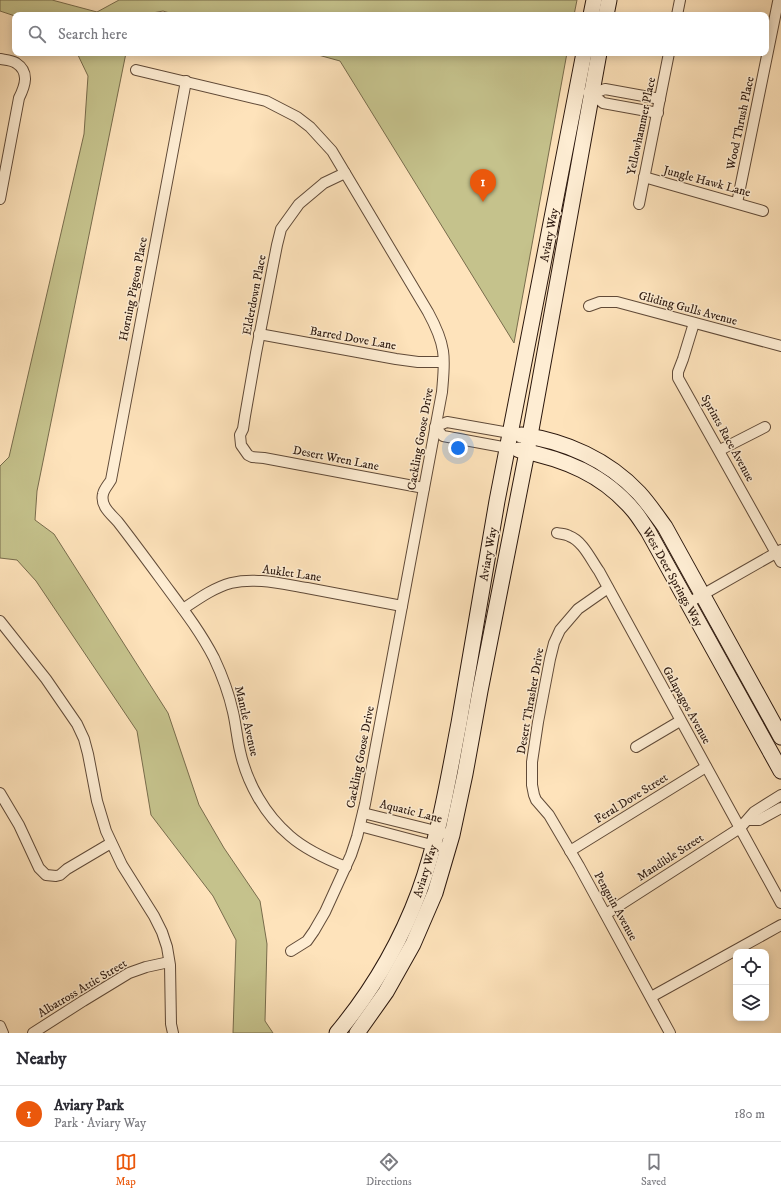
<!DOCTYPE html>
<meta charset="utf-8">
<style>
body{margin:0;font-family:"IM FELL DW Pica",serif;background:#f2f2f3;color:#2b2b33}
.controls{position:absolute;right:12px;bottom:12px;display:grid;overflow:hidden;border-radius:8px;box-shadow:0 2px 10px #0003}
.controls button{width:36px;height:36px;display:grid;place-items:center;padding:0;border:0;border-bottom:1px solid #e1e1e2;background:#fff;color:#2b2b33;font:20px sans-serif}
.you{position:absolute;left:458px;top:448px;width:14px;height:14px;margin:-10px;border:3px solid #fff;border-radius:50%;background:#1a73e8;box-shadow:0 0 0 6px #1a73e833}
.badge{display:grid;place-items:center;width:26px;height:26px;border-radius:50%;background:#ea580c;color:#fff;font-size:13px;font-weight:700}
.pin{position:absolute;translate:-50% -33px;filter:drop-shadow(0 1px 2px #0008)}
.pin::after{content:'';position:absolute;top:21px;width:14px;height:12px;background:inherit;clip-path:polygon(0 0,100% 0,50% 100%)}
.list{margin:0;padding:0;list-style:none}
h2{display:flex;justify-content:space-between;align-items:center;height:52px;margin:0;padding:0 16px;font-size:17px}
h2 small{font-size:13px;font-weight:400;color:#7c7c81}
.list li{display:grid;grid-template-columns:26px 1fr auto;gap:12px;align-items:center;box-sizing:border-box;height:56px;padding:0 16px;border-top:1px solid #e1e1e2}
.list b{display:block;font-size:15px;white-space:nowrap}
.list p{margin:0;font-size:13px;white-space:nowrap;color:#7c7c81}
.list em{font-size:13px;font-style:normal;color:#7c7c81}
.icon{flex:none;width:22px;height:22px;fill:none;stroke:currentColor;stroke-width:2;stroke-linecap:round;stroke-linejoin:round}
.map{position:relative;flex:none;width:781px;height:1033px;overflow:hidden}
.search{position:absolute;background:#fff;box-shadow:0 2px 10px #0003;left:12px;right:12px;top:12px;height:44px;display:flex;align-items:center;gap:10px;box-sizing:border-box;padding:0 14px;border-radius:8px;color:#7c7c81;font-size:15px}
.sheet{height:108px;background:#fff}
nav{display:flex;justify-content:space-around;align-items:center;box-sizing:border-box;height:56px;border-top:1px solid #e1e1e2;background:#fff;font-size:11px;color:#7c7c81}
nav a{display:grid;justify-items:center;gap:2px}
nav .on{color:#ea580c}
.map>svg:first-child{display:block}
.green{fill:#c5c28c;stroke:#786c4c}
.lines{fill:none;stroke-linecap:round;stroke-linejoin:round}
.minor-casing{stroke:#604a38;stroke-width:12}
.secondary-casing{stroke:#2b170d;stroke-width:17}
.minor{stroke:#feedd3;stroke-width:10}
.secondary{stroke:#feedd3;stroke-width:15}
.labels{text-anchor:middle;stroke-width:3;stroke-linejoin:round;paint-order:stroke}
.street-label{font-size:12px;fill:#2b170d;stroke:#feedd3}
</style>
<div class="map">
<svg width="781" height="1033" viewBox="0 0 781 1033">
<rect width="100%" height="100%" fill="#fee3bb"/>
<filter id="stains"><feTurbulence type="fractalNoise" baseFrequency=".005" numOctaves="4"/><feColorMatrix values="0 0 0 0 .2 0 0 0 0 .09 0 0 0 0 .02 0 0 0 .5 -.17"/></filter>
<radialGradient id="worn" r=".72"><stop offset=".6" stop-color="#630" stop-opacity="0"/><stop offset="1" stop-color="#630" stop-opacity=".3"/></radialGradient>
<g class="green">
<polygon points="0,0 52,0 97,12 119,0 577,0 574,15 176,15 163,11 142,15 15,15 15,16 0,11"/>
<polygon points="77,53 126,53 37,491 35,520 54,534 168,713 199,805 224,848 260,901 267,944 265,1021 273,1033 233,1033 236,940 213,896 151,815 137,731 36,581 17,560 0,558 0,466 9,457 84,134 88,76"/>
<polygon points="311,53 567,53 514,343 340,61"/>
</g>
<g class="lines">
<g class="minor-casing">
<g id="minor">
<polyline points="677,15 680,0"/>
<path d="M 0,59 C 5,60 11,60 16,63 C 30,72 25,86 19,98 L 0,199"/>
<path d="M 136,70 L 266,101 L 297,117 L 310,127 L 332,151 L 428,312 C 434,323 441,337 443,351 C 445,364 443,379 442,392 L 365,804 L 357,837 L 351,855 L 325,912 L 314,931 L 307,941 L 291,951"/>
<path d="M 186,81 L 111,480 C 108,485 104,489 103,494 C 100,506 111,514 118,522 C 132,540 146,559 160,578 C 179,604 199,629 214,658 C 222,675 229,694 233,712 C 236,725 237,738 240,751 C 247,783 265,815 290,836 C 306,850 326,859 346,867"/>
<polyline points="588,93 592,94 603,103 658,113"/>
<polyline points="592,94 605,89 660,99"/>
<polyline points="345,173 324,183 299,204 281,229 277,245 256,353 245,416 243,429 240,435 241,445 248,455 252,457 264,458 424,488"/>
<polyline points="644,177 763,211"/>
<polyline points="737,203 778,2"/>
<polyline points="639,204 669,53"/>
<polyline points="589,306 600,302 617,302 781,346"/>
<polyline points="694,323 683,359 678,372 678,378 781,562"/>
<polyline points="259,334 396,359 418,362 443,362"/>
<polyline points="508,448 443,436 435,427 447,422 510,433"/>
<polyline points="720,450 765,427"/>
<path d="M 557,533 C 561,534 566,534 569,536 C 583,541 591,560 599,571 L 781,903"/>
<polyline points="608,588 578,609 560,630 554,643 550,659 538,722 532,762 532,785 534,795 536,800 549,815 579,866 670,1033"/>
<polyline points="688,603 781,550"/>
<path d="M 183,609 C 198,599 213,588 231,583 C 256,577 282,584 307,588 C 339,594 370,600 402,606"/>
<polyline points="0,621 46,679 77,724 84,739 88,754 97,801 106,831 122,865 154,916 162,932 167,947 170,965 171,1024 173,1033"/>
<polyline points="636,747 680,721"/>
<polyline points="0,793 19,825 39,868 46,875 56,876 60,875 67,869 111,843"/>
<polyline points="363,813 452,835"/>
<polyline points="748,820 759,820 781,808"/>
<polyline points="360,826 439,847"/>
<polyline points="570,851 706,767"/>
<polyline points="606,914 740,828 754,812 781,795"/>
<polyline points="651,997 781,925"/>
<polyline points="0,1026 3,1033"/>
<polyline points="33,1033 83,1001 129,973 146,967 169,962"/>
</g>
</g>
<g class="secondary-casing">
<g id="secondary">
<polyline points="591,15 594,0"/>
<polyline points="606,15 609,0"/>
<path d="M 521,435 C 566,441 608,460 639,493 C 649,504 657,516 665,527 L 781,737"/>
<path d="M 519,450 C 564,459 603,474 634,511 C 639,517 643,524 648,531 L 781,771"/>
<path d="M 337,1033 C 372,991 400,943 419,892 C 439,837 448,780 459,723 C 472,649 484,574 497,501 C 525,351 555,202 584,53"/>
<polyline points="357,1033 386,992 413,944 435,893 452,835 465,774 480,691 527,452 599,53"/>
</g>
</g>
<use href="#minor" class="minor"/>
<use href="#secondary" class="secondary"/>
</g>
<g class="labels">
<g class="street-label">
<text transform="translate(740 123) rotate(-78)" y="4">Wood Thrush Place</text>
<text transform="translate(641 126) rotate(-78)" y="4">Yellowhammer Place</text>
<text transform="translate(707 181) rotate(15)" y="4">Jungle Hawk Lane</text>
<text transform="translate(549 235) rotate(-79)" y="4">Aviary Way</text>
<text transform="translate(133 289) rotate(-79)" y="4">Horning Pigeon Place</text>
<text transform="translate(254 295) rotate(-79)" y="4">Elderdown Place</text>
<text transform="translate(688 308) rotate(15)" y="4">Gliding Gulls Avenue</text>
<text transform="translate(353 338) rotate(10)" y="4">Barred Dove Lane</text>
<text transform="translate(728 438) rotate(61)" y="4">Sprints Race Avenue</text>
<text transform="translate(420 439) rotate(-80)" y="4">Cackling Goose Drive</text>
<text transform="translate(336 458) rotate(11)" y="4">Desert Wren Lane</text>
<text transform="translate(488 554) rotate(-80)" y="4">Aviary Way</text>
<text transform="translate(292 573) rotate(8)" y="4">Auklet Lane</text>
<text transform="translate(673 577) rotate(61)" y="4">West Deer Springs Way</text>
<text transform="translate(530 701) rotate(-80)" y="4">Desert Thrasher Drive</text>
<text transform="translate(687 705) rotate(61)" y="4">Galapagos Avenue</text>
<text transform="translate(247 721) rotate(77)" y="4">Mantle Avenue</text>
<text transform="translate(360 757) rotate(-79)" y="4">Cackling Goose Drive</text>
<text transform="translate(631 798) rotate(-32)" y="4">Feral Dove Street</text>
<text transform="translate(411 811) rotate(14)" y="4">Aquatic Lane</text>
<text transform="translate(670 857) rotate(-33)" y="4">Mandible Street</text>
<text transform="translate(425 871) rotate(-73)" y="4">Aviary Way</text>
<text transform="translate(616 906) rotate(61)" y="4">Penguin Avenue</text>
<text transform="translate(82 988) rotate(-31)" y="4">Albatross Attic Street</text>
</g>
</g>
<rect width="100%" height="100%" filter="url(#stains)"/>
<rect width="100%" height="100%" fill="url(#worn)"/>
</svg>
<div class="controls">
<button><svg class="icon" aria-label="locate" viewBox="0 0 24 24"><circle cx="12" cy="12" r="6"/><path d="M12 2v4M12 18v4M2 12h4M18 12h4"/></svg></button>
<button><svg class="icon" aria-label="layers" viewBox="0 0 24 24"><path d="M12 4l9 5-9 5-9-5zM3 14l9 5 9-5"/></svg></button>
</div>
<div class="you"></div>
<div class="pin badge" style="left:483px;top:202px">1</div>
<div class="search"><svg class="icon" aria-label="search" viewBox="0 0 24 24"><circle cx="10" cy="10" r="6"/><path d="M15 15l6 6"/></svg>Search here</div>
</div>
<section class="sheet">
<h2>Nearby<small></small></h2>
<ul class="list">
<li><span class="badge">1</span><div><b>Aviary Park</b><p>Park · Aviary Way</p></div><em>180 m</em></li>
</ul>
</section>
<nav>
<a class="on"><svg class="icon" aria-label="map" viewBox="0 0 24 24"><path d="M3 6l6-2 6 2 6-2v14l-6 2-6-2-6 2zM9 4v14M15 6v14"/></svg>Map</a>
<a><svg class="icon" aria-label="directions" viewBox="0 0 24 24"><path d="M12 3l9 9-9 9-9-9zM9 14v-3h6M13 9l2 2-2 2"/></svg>Directions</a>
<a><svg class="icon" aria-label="saved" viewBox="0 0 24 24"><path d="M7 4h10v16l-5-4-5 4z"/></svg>Saved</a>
</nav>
